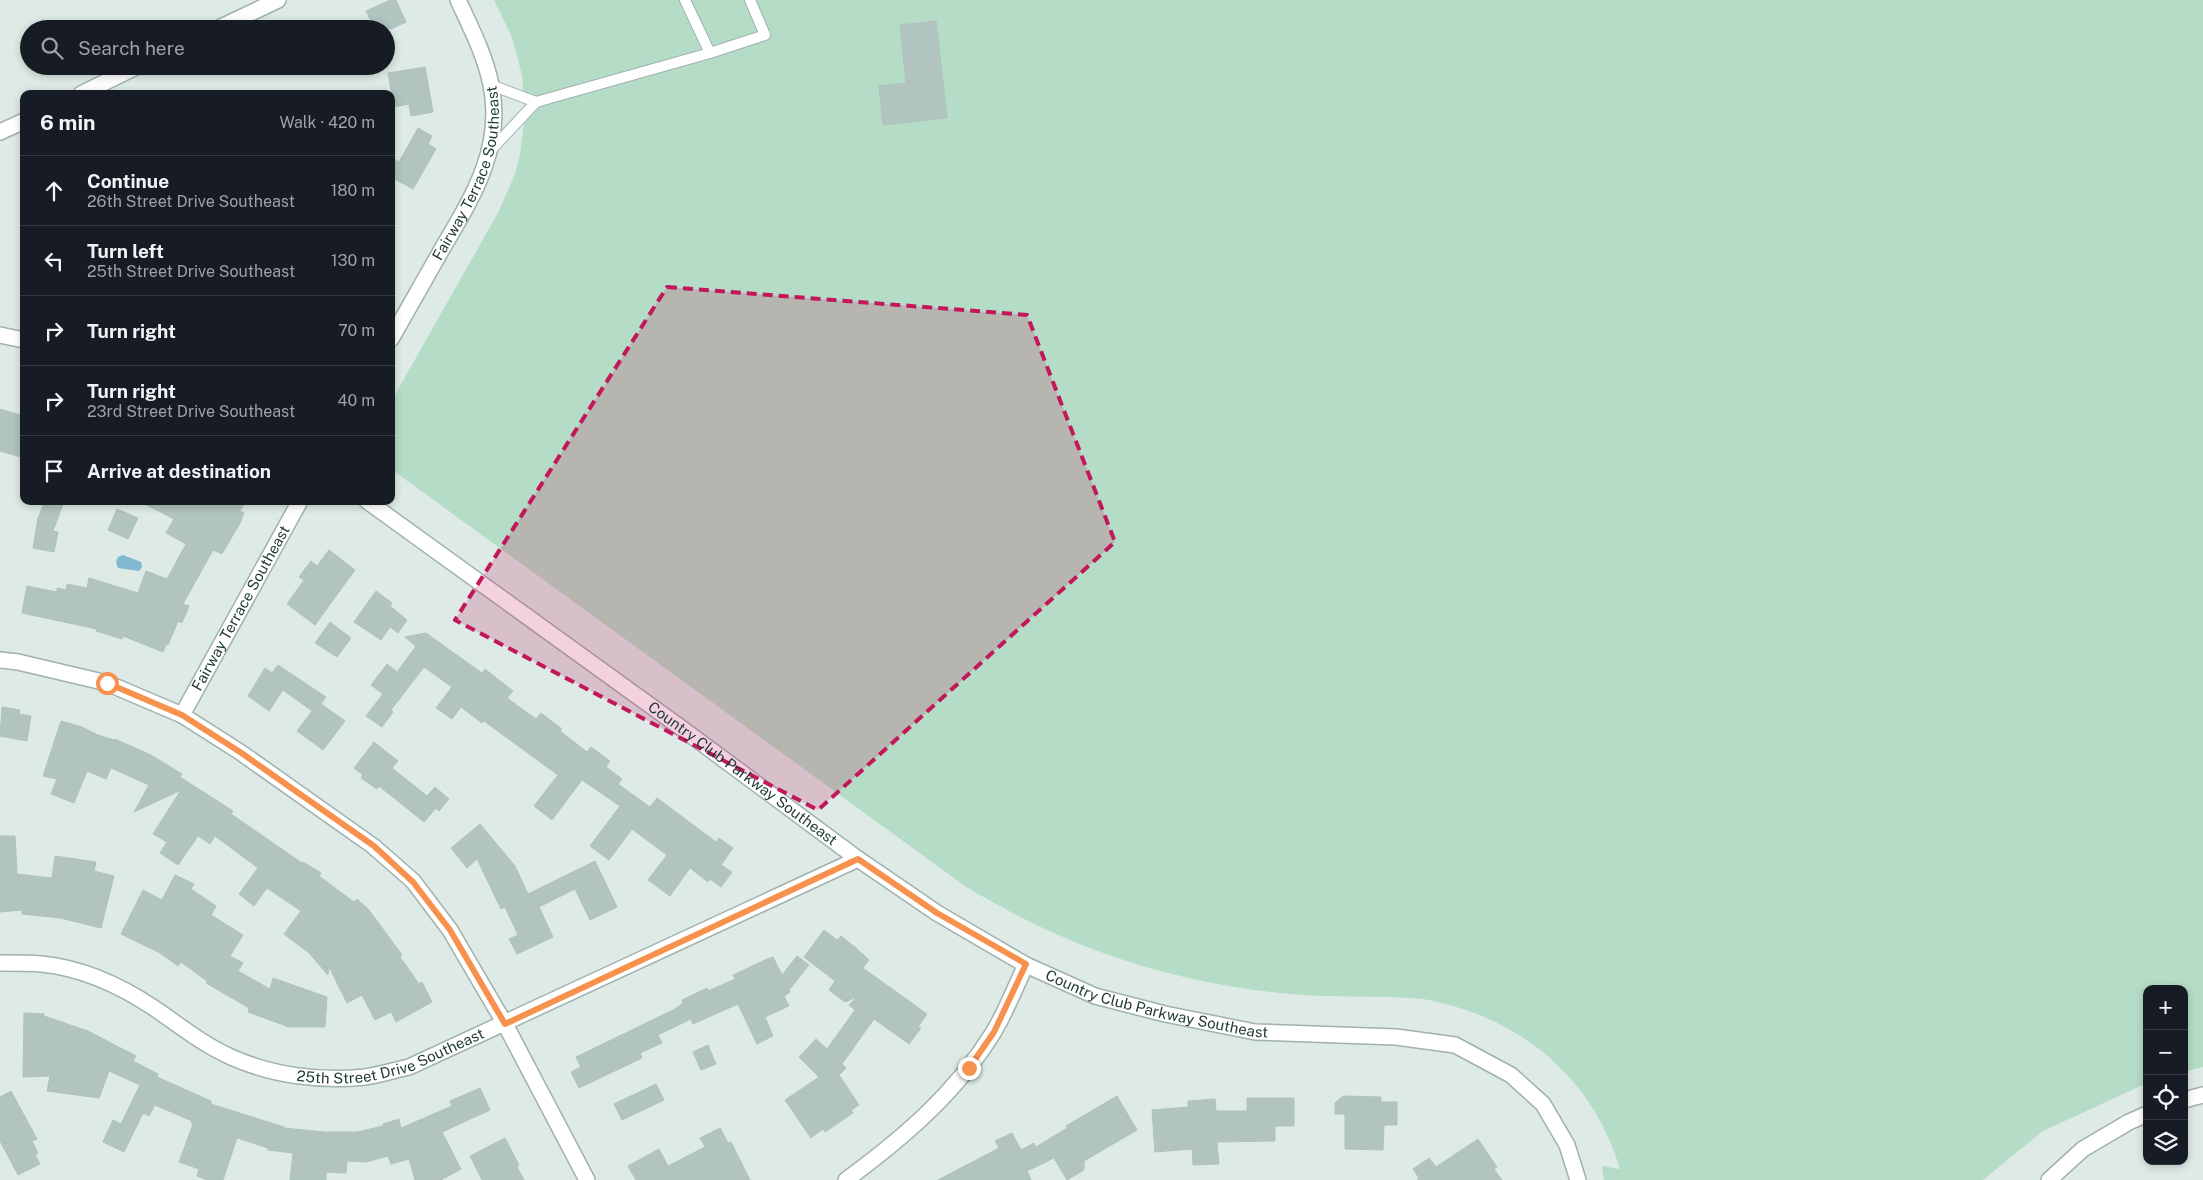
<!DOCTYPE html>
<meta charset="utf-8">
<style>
body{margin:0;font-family:"Public Sans",sans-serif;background:#242831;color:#f1f3f6}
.controls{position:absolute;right:15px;bottom:15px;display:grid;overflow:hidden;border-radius:10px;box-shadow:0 2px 8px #0003}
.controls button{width:45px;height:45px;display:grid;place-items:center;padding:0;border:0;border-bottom:1px solid #363941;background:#171b24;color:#f1f3f6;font:25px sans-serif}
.stop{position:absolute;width:15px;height:15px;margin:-11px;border:4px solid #f7924e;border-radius:50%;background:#fff}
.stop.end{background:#f7924e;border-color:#fff;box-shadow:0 1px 5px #0008}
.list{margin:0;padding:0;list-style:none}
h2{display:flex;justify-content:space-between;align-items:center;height:65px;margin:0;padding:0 20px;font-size:21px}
h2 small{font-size:16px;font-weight:400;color:#9ea1a6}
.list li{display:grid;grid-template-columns:32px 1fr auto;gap:15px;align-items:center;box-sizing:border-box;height:70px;padding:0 20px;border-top:1px solid #363941}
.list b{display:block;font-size:19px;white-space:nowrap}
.list p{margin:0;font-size:16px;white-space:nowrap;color:#9ea1a6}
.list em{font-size:16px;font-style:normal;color:#9ea1a6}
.icon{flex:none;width:28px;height:28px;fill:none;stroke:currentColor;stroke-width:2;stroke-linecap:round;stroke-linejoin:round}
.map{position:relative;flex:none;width:2203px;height:1180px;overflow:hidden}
.search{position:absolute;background:#171b24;box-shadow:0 2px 8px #0003;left:20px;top:20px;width:375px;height:55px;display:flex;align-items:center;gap:12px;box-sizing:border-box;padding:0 18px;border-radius:28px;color:#9ea1a6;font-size:19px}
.panel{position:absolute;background:#171b24;box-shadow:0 2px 8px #0003;left:20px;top:90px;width:375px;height:415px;border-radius:10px}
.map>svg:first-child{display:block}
.green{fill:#b4dcc6}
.water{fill:#82b9d2}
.building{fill:#b2c4bf;stroke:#afc3be}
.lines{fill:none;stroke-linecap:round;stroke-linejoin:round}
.service-casing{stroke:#a0b1ae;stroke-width:12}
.minor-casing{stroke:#a0b1ae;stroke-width:18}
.service{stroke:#fff;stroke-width:10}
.minor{stroke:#fff;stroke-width:15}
.route{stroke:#f7924e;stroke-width:6}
.marked{fill:#c2185b;fill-opacity:0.2;stroke:#c2185b;stroke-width:4;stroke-dasharray:10 6;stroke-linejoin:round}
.labels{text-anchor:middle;stroke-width:4;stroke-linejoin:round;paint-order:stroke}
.street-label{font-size:15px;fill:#1e3936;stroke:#edf6f3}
</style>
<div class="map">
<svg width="2203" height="1180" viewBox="0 0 2203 1180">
<rect width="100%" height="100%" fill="#ddeae6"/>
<path class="green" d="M 494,0 L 2203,0 L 2203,1067 L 2184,1072 L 2184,989 L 2147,989 L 2147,1083 L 2043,1131 L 1983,1180 L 1604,1180 L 1602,1166 L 1620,1169 C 1592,1075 1518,1016 1423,999 C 1379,995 1334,998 1290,994 C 1169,982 1069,949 965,886 L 391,469 L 391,402 L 499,211 L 515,174 L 520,155 L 525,115 L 522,75 L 512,37 Z"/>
<polygon class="water" points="123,555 141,562 142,567 139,571 118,568 116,562 118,557"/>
<g class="building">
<polygon points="390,0 396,0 406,22 391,29 375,29 366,11"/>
<polygon points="936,21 947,118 883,125 879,86 906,83 900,25"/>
<polygon points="425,67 433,112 411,116 409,104 394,107 388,73"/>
<polygon points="418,128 432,136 428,144 436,149 413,189 391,177 391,157 399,162"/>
<polygon points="0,409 24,416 24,458 0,451"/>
<polygon points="45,501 64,501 53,531 58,532 54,552 33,548 38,518"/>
<polygon points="139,501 246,501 240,511 244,513 240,523 222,554 213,550 183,604 189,606 182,623 178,621 168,645 166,644 163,652 123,636 122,639 96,631 97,629 22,613 27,586 57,592 57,588 66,590 67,584 87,588 89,578 138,593 146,571 167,579 186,544 166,533 174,519"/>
<polygon points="117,509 138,518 128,539 108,530"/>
<polygon points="329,550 355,570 315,625 287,604 304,580 299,577 311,561 317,566"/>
<polygon points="376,591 392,603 390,606 407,620 398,633 390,627 381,640 354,622"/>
<polygon points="330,622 351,638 337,657 315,643"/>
<polygon points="426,633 482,673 485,669 513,691 507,698 536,719 541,713 562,729 560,731 587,752 591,747 610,761 606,767 622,779 618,784 650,807 657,798 716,842 719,838 733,848 721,865 732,872 721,887 710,879 708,882 690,868 670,896 648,880 667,855 632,829 609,860 590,846 620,806 582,780 552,820 534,806 558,775 484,721 482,723 461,707 452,719 436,708 452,687 424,667 391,710 393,712 382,727 366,716 383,694 371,685 387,664 397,672 416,646 405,637"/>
<polygon points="278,665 326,697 321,704 345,721 323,750 297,731 312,711 283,690 269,711 248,696 265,668 272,673"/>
<polygon points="2,707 20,710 19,714 31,716 27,741 0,736"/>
<polygon points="61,721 82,727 98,735 114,740 115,739 151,755 182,774 180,777 233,811 231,814 302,863 303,862 321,873 319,876 354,902 357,899 369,910 402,955 400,957 419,984 422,982 432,1002 396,1022 391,1012 375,1020 362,995 347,1003 329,967 328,975 309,953 284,934 301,911 267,888 254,906 239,894 258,868 215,836 210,844 198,836 178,865 160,853 167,842 153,834 181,790 134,812 149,785 111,768 106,779 87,771 74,803 51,794 57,779 43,776"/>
<polygon points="374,742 398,761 392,768 427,796 435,787 449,799 439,811 436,808 424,822 379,786 377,789 361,778 363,775 354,768"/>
<polygon points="480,824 515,866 528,894 595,861 617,907 590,920 575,889 539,907 553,937 517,954 509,939 518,935 505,907 501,909 477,859 467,868 451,848"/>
<polygon points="0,836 15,836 17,874 52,878 55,856 96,862 94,871 114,876 101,928 60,918 22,914 22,910 0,912"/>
<polygon points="175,875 194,884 191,889 216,906 211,915 243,935 230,956 243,963 238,971 270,989 273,978 327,997 325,1027 289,1027 248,1012 249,1008 206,983 207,981 181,962 178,966 160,953 121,934 143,890 162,900"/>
<polygon points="824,930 837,940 841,936 856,948 869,960 863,968 927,1014 918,1027 921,1028 909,1044 874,1019 842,1064 846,1068 839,1075 859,1105 851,1110 853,1113 825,1132 823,1129 811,1138 785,1100 819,1077 799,1057 816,1039 827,1049 855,1010 849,1005 857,997 845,1002 829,990 835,981 804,957"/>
<polygon points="797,956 809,965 789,990 790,992 784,996 789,1006 765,1017 773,1036 757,1044 738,1004 693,1024 691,1019 658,1035 662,1043 640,1053 642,1058 579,1088 571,1072 581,1067 576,1057 675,1009 683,1003 682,1000 707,988 708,991 735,979 733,975 765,960 773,957 782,975"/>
<polygon points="24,1013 44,1014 44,1016 88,1031 136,1056 133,1061 158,1074 157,1077 211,1101 211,1104 284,1127 284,1128 325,1132 357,1132 383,1126 383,1124 399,1119 401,1128 452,1106 450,1101 480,1088 490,1110 442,1132 461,1169 441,1180 415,1180 409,1159 391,1164 388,1156 366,1162 347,1161 346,1173 326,1172 326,1180 290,1180 293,1153 268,1150 268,1148 237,1138 223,1180 208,1180 197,1176 199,1169 179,1162 193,1124 191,1123 192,1121 155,1105 149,1116 143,1113 124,1152 103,1142 113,1120 121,1124 140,1085 109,1071 99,1098 47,1091 50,1076 23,1077"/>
<polygon points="708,1045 716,1064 701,1070 693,1052"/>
<polygon points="656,1084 664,1100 622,1120 614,1104"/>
<polygon points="11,1091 37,1139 32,1141 38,1153 35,1155 40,1164 18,1175 0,1141 0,1097"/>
<polygon points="1117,1096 1137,1130 1084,1161 1084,1170 1067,1180 1054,1158 1027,1171 1031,1180 938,1180 999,1148 995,1141 1012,1133 1021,1150 1034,1143 1036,1147 1067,1128 1066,1126"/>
<polygon points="1343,1096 1381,1097 1381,1102 1397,1102 1397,1125 1384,1125 1383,1150 1345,1149 1345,1114 1335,1114 1335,1103"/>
<polygon points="1247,1098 1294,1098 1294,1126 1275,1126 1275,1141 1217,1142 1219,1164 1193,1165 1192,1149 1155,1152 1152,1110 1188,1107 1188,1101 1215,1099 1216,1111 1247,1111"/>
<polygon points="720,1128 728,1143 731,1142 750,1180 636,1180 628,1166 659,1149 668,1166 705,1147 700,1138"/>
<polygon points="505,1138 519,1165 517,1167 524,1180 482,1180 470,1156"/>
<polygon points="1478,1139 1497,1167 1494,1169 1502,1180 1417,1180 1419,1178 1413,1169 1429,1158 1436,1167"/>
</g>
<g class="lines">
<g class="service-casing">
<g id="service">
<polyline points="685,0 710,53 765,35 750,0"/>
<polyline points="536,102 710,53"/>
<polyline points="490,151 536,102 491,85"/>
</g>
</g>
<g class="minor-casing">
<g id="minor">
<polyline points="217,29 278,0"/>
<polyline points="81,94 138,66"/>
<polyline points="0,132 24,121"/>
<polyline points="0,335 24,340"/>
<path id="s1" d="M 391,339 C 408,309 425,279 442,249 C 472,198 504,148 491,85 C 485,55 471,28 458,0"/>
<path id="s2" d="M 367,501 L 680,727 L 858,859 L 937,913 L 1026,965 L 1095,996 L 1165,1014 L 1255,1032 L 1396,1037 L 1455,1045 L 1511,1075 L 1543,1104 L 1567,1145 L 1578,1180"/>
<polyline points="0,660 18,662 107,683 182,715 240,752 373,846 413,881 450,930 505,1024 587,1180"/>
<path id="s3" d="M 182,715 L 300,501"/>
<path id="s4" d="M 0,963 C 14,963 28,963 42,964 C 81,968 121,986 154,1008 C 179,1025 202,1044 231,1057 C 271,1075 320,1082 365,1077 C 379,1075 395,1070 409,1067 L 858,859"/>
<polyline points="2184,1100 2203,1095"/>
<path d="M 846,1180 C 903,1138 955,1094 993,1033 C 1006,1012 1015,987 1026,965"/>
<polyline points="2049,1180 2083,1149 2129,1122 2147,1114"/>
</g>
</g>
<use href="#service" class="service"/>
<use href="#minor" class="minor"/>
</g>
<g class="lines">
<polyline class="route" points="107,683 182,715 240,752 374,846 413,882 450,930 505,1024 858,859 937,913 1026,964 994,1032 969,1068"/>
</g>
<path class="marked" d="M 667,287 L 1027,315 L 1115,542 L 818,810 L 455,620 Z"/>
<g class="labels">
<g class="street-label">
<text dy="5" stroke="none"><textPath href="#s1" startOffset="185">Fairway Terrace Southeast</textPath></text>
<text dy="5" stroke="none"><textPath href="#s3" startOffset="122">Fairway Terrace Southeast</textPath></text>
<text dy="5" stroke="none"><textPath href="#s2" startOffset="464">Country Club Parkway Southeast</textPath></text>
<text dy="5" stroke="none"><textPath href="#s2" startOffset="944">Country Club Parkway Southeast</textPath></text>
<text dy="5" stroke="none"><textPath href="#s4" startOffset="421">25th Street Drive Southeast</textPath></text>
</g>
</g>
</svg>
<div class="controls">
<button>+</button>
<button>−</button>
<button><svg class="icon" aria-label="locate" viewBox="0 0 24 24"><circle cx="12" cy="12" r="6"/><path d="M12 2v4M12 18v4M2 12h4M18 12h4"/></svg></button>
<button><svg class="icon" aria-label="layers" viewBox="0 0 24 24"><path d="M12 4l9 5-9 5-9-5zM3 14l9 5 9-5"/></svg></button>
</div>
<div class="stop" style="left:107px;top:683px"></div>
<div class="stop end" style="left:969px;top:1068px"></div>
<div class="search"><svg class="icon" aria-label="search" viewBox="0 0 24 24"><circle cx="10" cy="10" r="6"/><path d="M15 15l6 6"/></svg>Search here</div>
<section class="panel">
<h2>6 min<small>Walk · 420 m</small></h2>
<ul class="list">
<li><svg class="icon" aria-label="ahead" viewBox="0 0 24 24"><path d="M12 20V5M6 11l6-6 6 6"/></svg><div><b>Continue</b><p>26th Street Drive Southeast</p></div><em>180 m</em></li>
<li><svg class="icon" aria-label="left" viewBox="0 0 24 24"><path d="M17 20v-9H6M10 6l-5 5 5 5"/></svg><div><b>Turn left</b><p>25th Street Drive Southeast</p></div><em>130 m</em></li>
<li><svg class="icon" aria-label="right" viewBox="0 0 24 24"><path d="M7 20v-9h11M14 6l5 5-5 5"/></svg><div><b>Turn right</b></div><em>70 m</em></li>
<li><svg class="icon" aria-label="right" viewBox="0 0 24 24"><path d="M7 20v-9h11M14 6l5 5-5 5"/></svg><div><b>Turn right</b><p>23rd Street Drive Southeast</p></div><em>40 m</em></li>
<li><svg class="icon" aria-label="arrive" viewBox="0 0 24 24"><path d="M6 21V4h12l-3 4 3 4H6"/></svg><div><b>Arrive at destination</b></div></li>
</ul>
</section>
</div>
